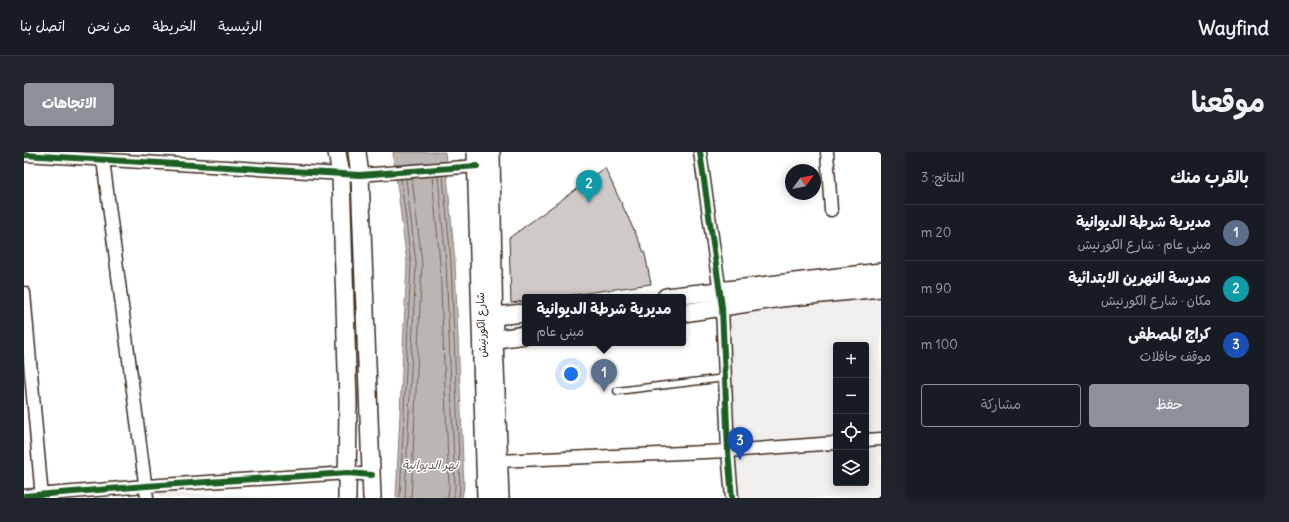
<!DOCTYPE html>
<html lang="ar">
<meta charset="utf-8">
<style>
body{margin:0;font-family:Delius,"Playpen Sans Arabic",sans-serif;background:#20242c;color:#f1f3f6;direction:rtl}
.controls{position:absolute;right:12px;bottom:12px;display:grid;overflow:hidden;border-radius:4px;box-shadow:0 2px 10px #0003}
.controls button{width:36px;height:36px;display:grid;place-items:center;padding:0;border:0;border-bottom:1px solid #363941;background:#171b24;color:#f1f3f6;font:20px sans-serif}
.compass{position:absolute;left:761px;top:12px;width:36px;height:36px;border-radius:50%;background:#171b24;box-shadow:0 2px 10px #0003;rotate:57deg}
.you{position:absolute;left:547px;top:222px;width:14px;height:14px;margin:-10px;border:3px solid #fff;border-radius:50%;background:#1a73e8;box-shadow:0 0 0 6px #1a73e833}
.badge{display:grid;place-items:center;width:26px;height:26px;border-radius:50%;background:#8c9099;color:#fff;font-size:13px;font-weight:700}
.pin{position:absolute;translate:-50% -33px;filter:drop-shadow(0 1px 2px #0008)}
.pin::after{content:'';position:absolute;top:21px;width:14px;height:12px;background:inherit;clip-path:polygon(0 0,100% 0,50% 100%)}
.popup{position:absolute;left:498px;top:142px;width:164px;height:52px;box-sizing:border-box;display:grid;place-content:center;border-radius:4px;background:#171b24;filter:drop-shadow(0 1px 3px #0005);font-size:13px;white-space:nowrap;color:#9ea1a6}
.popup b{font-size:15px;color:#f1f3f6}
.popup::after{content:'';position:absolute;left:50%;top:100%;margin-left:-8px;border:8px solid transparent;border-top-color:#171b24}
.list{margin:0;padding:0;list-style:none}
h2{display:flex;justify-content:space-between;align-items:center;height:52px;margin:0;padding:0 16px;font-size:17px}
h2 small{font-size:13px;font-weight:400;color:#9ea1a6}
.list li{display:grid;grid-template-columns:26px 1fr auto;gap:12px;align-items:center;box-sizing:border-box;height:56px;padding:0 16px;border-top:1px solid #363941}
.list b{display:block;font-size:15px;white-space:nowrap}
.list p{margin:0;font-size:13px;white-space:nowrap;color:#9ea1a6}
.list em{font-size:13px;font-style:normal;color:#9ea1a6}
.actions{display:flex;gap:8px;padding:12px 16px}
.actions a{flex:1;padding:9px 0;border:1px solid #8c9099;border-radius:4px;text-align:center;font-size:14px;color:#8c9099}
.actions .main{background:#8c9099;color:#fff}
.icon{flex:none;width:22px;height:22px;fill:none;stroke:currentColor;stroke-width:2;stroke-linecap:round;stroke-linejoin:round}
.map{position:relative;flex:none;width:857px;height:346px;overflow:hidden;direction:ltr;border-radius:4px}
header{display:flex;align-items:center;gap:24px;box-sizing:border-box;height:56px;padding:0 20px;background:#171b24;border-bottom:1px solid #363941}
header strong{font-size:19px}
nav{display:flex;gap:22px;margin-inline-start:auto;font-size:14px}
.intro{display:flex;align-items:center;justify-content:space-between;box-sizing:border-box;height:96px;padding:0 24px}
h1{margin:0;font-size:28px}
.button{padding:10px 18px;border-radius:4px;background:#8c9099;color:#fff;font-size:14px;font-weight:700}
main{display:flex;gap:24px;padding:0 24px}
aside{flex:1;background:#171b24;border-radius:4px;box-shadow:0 2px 10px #0003}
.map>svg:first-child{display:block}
.built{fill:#f1efee;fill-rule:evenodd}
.water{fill:#bcb6b3;stroke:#887e77}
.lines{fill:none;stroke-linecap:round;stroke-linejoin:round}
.shore{stroke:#6f625a;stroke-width:1}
.building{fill:#cfcac7;stroke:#3b2a1e}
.service-casing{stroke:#3b2a1e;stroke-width:9}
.minor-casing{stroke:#3b2a1e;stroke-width:15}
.secondary-casing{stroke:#3b2a1e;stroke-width:20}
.service{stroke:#fff;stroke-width:6}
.minor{stroke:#fff;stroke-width:12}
.secondary{stroke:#fff;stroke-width:17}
.cycleway-casing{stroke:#fff;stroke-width:8}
.cycleway{stroke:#1b5e20;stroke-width:6}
.labels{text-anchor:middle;stroke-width:3;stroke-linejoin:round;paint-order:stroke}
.street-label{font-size:11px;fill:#3b2a1e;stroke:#fff}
.water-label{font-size:12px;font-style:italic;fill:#685b52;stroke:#fff}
</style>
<header>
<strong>Wayfind</strong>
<nav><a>الرئيسية</a><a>الخريطة</a><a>من نحن</a><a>اتصل بنا</a></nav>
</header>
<div class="intro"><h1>موقعنا</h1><a class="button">الاتجاهات</a></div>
<main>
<aside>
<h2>بالقرب منك<small>النتائج: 3</small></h2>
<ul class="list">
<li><span class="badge" style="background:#5c6f8a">1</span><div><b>مديرية شرطة الديوانية</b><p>مبنى عام · شارع الكورنيش</p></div><em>20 m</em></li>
<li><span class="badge" style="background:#0f9aa8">2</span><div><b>مدرسة النهرين الابتدائية</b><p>مكان · شارع الكورنيش</p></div><em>90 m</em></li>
<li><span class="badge" style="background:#1a4fb4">3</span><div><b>كراج المصطفى</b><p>موقف حافلات</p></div><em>100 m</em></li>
</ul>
<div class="actions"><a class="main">حفظ</a><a>مشاركة</a></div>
</aside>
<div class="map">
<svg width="857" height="346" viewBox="0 0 857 346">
<rect width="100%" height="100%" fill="#fff"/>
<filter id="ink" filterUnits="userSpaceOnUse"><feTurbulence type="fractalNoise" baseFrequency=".025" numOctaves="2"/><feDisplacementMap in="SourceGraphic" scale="8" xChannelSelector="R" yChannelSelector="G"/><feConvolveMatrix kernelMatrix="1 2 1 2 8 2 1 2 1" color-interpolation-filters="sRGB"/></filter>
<g filter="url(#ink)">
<g class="built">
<path d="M 857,139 L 857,346 L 713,346 L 703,157 ZM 812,193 L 842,193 L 842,331 L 812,331 Z"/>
<polygon points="134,340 258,346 135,346"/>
</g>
<polygon class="water" points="369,0 421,0 431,110 440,335 438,346 372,346 383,111"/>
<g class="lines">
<g class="shore">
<polyline points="408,24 416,111 425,334 424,346"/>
<polyline points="414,24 422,110 431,334 430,346"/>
<polyline points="419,24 427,110 436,335 435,346"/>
<polyline points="376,346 387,111 377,27"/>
<polyline points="381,346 392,111 382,27"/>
<polyline points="387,346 398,111 388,26"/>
</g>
</g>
<polygon class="building" points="581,16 621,102 627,132 533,145 501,145 501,149 487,151 485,86"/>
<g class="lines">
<g class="service-casing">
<polyline id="service" points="593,239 701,226"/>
</g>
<g class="minor-casing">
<g id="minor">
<polyline points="676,0 698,155 704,299 708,346"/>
<polyline points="803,0 807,58"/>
<polyline points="0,3 336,23 453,14"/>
<polyline points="79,8 123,346"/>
<polyline points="0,141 18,346"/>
<polyline points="842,288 857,287"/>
<polyline points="475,309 704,299 812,291"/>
<polyline points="0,344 122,334 324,321 348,323"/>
</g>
</g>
<g class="secondary-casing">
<g id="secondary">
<polyline points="313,0 317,23 324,250 323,346"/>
<polyline points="333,0 336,23 348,346"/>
<polyline points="452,0 462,346"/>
<polyline points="467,0 470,187 476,346"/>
<polyline points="642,145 857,120"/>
<polyline points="659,161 757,146 857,136"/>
<polyline points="459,165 501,161"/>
<polyline points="460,189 501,183"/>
</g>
</g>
<use href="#service" class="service"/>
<use href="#minor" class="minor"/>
<use href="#secondary" class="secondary"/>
<g class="cycleway-casing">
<g id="cycleway">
<polyline points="676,0 698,155 704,299 708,346"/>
<polyline points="0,3 336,23 453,14"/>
<polyline points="0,344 122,334 324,321 348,323"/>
</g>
</g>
<use href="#cycleway" class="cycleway"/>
</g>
</g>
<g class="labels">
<g class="street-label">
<text transform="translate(457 173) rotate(-92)" y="4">شارع الكورنيش</text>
</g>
<g class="water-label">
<text x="406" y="317">نهر الديوانية</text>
</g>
</g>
</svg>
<div class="controls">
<button>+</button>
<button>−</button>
<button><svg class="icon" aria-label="locate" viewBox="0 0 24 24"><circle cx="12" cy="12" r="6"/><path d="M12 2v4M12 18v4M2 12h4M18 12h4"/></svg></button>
<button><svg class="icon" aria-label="layers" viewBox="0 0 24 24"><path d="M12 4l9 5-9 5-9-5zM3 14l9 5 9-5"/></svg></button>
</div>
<svg class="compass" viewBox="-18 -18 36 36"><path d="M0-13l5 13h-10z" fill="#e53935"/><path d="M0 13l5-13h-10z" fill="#9ea1a6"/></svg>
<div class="you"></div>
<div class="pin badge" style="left:580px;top:240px;background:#5c6f8a">1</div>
<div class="popup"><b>مديرية شرطة الديوانية</b>مبنى عام</div>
<div class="pin badge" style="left:565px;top:51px;background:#0f9aa8">2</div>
<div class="pin badge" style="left:716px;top:308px;background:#1a4fb4">3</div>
</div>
</main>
